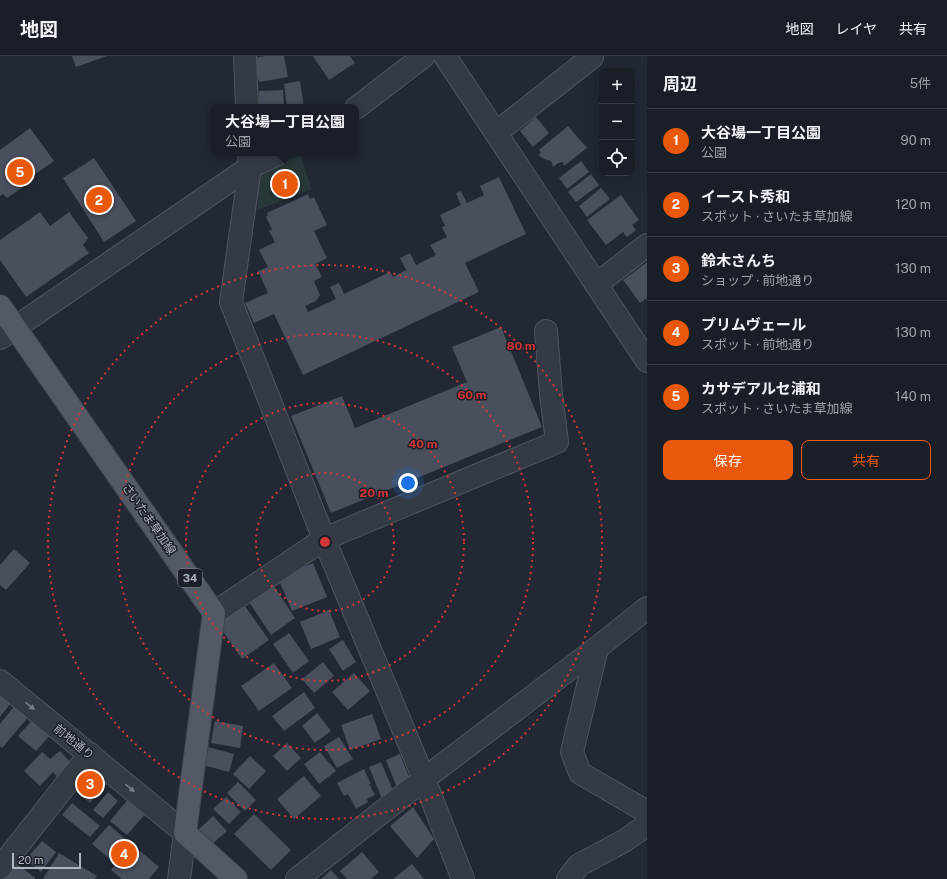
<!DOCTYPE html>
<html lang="ja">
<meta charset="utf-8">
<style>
body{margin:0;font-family:"Public Sans","Noto Sans JP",sans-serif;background:#23272f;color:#f1f3f6}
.controls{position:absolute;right:12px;top:12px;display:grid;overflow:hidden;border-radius:8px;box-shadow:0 4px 16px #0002}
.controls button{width:36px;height:36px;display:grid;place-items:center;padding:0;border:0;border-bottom:1px solid #383c44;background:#1a1e27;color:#f1f3f6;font:20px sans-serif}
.scale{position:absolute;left:12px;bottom:10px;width:69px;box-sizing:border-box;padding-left:4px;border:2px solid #b0b5c1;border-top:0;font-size:11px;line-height:14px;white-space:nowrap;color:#b0b5c1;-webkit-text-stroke:3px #1b2029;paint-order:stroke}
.you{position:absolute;left:408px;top:427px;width:14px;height:14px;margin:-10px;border:3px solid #fff;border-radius:50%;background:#1a73e8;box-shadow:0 0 0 6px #1a73e833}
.badge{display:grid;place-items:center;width:26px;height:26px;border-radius:50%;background:#ea580c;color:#fff;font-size:13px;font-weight:700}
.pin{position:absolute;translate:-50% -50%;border:2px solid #fff;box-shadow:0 1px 4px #0006}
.popup{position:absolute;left:211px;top:48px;width:148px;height:52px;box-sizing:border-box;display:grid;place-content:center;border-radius:8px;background:#1a1e27;filter:drop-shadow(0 1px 3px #0005);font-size:13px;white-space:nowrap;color:#9fa2a7}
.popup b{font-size:15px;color:#f1f3f6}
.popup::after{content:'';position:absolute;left:50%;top:100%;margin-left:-8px;border:8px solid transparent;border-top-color:#1a1e27}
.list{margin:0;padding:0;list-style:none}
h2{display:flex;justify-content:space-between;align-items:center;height:52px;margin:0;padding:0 16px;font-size:17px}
h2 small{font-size:13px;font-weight:400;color:#9fa2a7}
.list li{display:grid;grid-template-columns:26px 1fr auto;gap:12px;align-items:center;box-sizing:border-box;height:64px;padding:0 16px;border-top:1px solid #383c44}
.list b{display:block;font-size:15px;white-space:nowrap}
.list p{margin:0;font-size:13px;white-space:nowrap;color:#9fa2a7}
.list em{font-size:13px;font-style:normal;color:#9fa2a7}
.actions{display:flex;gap:8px;padding:12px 16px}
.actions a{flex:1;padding:9px 0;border:1px solid #ea580c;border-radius:8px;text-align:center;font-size:14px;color:#ea580c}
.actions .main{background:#ea580c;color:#fff}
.icon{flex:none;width:22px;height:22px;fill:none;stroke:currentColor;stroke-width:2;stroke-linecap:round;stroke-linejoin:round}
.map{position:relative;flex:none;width:647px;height:823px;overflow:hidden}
header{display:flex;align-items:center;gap:24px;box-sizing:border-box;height:56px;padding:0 20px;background:#1a1e27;border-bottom:1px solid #383c44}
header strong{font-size:19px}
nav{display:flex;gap:22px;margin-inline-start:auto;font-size:14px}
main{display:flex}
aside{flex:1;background:#1a1e27}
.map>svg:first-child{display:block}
.green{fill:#283839}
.building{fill:#494f5d}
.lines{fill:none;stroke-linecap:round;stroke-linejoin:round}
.minor-casing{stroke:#50555f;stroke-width:24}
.major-casing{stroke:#3f444e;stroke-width:24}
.minor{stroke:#353b45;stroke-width:22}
.major{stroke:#535965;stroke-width:22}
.oneway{fill:#797e89}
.ring{fill:none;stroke:#d23637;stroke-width:2;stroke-dasharray:2 4}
.labels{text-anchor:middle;stroke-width:3;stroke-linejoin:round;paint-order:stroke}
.shield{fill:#1b2029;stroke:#838893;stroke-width:1}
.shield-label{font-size:11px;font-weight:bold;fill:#b0b5c1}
.street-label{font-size:12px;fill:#b0b5c1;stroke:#1b2029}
.centre{fill:#d23637;stroke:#1b2029;stroke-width:2}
.ring-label{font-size:12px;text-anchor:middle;font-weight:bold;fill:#d23637;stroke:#1b2029;stroke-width:3;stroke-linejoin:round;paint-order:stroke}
</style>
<header>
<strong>地図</strong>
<nav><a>地図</a><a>レイヤ</a><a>共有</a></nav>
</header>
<main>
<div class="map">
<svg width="647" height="823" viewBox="0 0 647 823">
<rect width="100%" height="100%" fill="#222834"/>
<polygon class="green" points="300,99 312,133 258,154 259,114"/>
<g class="building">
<polygon points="72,0 107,0 76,11"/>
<polygon points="266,0 284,0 288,21 259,26 254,2"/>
<polygon points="313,0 350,0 355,7 329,24"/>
<polygon points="300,25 304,51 287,51 284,28"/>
<polygon points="283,34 284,51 259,51 259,35"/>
<polygon points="536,61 549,77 533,91 520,75"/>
<polygon points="568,70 587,92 564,110 563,106 558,107 553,111 551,105 544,103 538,99 541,97 539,94"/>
<polygon points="30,72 54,105 24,126 26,129 7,142 3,138 0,140 0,94"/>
<polygon points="94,102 136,165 104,186 63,122"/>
<polygon points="581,105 589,116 567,133 559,122"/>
<polygon points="591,118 599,129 576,146 568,136"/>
<polygon points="499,121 526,178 465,207 479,236 303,319 274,258 254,267 245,247 268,237 258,215 268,211 259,194 275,186 269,175 272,173 266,161 268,159 267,157 308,138 310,143 314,141 327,169 314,175 327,202 315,208 322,221 314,225 320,239 316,245 305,250 308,256 336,243 330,231 339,227 344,238 390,216 393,221 406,214 400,202 410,197 416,209 436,199 430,189 447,181 442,171 445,170 440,159 461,149 456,137 461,135 467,147 484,139 480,130"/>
<polygon points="601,132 610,143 587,161 579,150"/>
<polygon points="621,139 639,164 632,169 636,174 627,181 623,176 606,189 587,164"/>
<polygon points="40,156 50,170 69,156 88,182 83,189 89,197 26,241 0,204 0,184"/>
<polygon points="647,206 647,242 640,247 623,224"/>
<polygon points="501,271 542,371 331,457 291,360 342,340 355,372 467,326 452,291"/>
<polygon points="14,493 30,507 6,534 0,529 0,509"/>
<polygon points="313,507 327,541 292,555 278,522"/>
<polygon points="272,527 295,562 271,579 247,543"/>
<polygon points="242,546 269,584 242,603 215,564"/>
<polygon points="329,554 340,581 311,593 300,566"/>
<polygon points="289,577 309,605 293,617 273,588"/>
<polygon points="343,584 356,606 343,615 329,593"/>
<polygon points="323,606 334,620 314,637 302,623"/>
<polygon points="274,607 292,632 259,655 241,630"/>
<polygon points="354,617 370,635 348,654 332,636"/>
<polygon points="0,633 14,643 0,661"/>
<polygon points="304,636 315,652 284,675 272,660"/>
<polygon points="16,648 30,659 2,692 0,690 0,668"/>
<polygon points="317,657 331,675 315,687 302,670"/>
<polygon points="372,658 381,683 350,694 341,669"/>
<polygon points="34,662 52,677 36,695 18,680"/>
<polygon points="215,665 243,670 240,692 211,687"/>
<polygon points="339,681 353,703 337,712 324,690"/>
<polygon points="287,687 301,702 287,715 273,700"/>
<polygon points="208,691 234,698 229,716 203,709"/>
<polygon points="60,695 72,708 58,722 53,716 40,730 24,715 42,696 50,703"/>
<polygon points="320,696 336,715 319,728 304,708"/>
<polygon points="400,698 411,726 397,732 386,704"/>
<polygon points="250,700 266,715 249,733 233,718"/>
<polygon points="381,706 394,737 382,743 369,711"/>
<polygon points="90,710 109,725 90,747 72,732"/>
<polygon points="364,713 371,728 369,728 375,739 367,743 368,746 356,753 348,738 344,740 337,727"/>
<polygon points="304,720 321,740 294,763 277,743"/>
<polygon points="238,726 256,744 245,755 227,737"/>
<polygon points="108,736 118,745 103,762 93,754"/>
<polygon points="130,741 147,756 127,779 110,765"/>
<polygon points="226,741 241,756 229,768 213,753"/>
<polygon points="72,747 100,770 90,781 62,759"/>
<polygon points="413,751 434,783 417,802 390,770"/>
<polygon points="254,758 291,794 271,814 234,778"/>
<polygon points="213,760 227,775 211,789 197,775"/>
<polygon points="109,769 159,811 149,823 122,823 111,814 116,808 92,788"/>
<polygon points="42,785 56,796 41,816 26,803"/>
<polygon points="362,796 379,816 371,823 347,823 340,815"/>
<polygon points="59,797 97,820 95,823 43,823"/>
<polygon points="16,807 35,822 35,823 4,823"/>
<polygon points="412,808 424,823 393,823"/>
<polygon points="331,814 339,823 321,823"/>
</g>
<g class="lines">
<g class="minor-casing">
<g id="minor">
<polyline points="245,0 247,51"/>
<polyline points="445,0 647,305"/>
<polyline points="356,52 424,0"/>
<polyline points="496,77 592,1"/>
<polyline points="249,97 250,111 231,246 324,483 424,723 463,823"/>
<polyline points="597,228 647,189"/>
<polyline points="0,282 250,111 280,97"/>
<polyline points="214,557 324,483 557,386 551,338 546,275"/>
<polyline points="597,592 572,696 580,717 647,756"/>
<polyline points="0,625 185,777 179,823"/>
<polyline points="0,812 90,698"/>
<polyline points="297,823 424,723 597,592 647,552"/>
<polyline points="568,823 579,809 624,785 647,769"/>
</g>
</g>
<g class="major-casing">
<polyline id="major" points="0,250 214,557 185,777 236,823"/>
</g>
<use href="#minor" class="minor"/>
<use href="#major" class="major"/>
</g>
<defs><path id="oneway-solid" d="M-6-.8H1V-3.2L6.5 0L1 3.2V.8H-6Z"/></defs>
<g class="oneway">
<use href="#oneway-solid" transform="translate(30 650) rotate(39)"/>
<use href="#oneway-solid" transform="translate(130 732) rotate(40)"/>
</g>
<g class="ring">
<circle cx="325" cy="486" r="69"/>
<circle cx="325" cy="486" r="139"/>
<circle cx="325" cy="486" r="208"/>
<circle cx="325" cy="486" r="277"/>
</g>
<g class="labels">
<rect class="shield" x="178" y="513" width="24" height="18" rx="3"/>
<g class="shield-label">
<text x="190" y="526">34</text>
</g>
<g class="street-label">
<text transform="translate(149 463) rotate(55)" y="4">さいたま草加線</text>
<text transform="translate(74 686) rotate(39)" y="4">前地通り</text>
</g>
</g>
<circle cx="325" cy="486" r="6" class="centre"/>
<g class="ring-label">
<text x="521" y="294">80 m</text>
<text x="472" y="343">60 m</text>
<text x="423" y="392">40 m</text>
<text x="374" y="441">20 m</text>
</g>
</svg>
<div class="controls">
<button>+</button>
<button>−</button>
<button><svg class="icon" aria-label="locate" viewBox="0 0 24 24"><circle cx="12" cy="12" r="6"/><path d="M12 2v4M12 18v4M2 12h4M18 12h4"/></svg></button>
</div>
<div class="scale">20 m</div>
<div class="you"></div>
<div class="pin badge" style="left:285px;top:128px">1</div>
<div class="popup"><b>大谷場一丁目公園</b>公園</div>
<div class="pin badge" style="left:99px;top:144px">2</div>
<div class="pin badge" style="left:90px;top:728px">3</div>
<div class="pin badge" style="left:124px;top:798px">4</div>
<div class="pin badge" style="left:20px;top:116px">5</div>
</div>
<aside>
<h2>周辺<small>5件</small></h2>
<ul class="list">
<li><span class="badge">1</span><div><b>大谷場一丁目公園</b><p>公園</p></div><em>90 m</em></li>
<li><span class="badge">2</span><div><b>イースト秀和</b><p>スポット · さいたま草加線</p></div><em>120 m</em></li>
<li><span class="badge">3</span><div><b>鈴木さんち</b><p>ショップ · 前地通り</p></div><em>130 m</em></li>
<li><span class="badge">4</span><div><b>プリムヴェール</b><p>スポット · 前地通り</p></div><em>130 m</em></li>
<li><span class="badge">5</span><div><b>カサデアルセ浦和</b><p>スポット · さいたま草加線</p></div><em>140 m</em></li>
</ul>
<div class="actions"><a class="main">保存</a><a>共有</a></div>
</aside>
</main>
